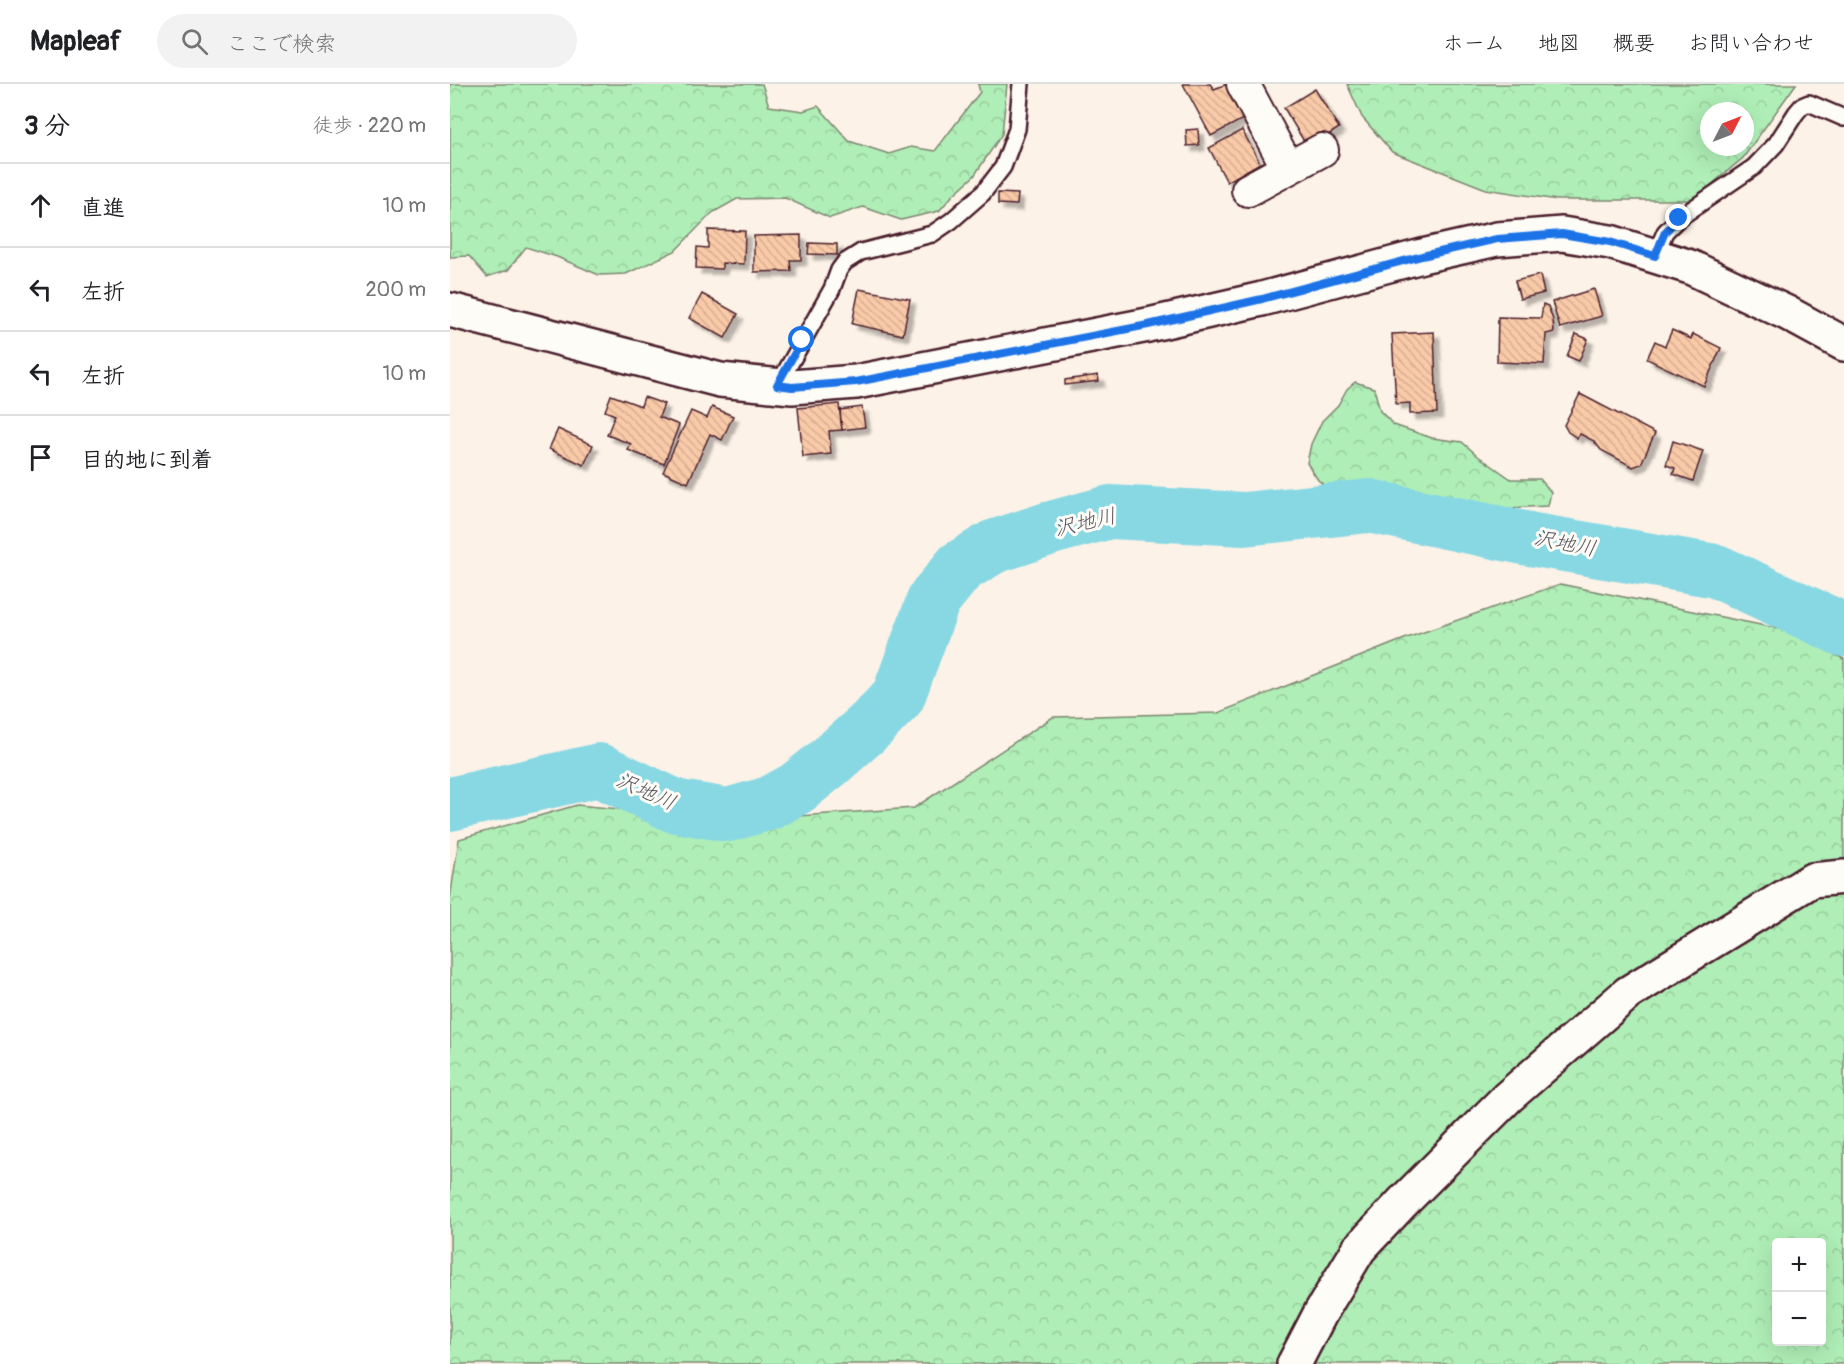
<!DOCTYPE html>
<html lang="ja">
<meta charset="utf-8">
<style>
body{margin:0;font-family:Pangolin,"Klee One",sans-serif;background:#f2f2f2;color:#202124}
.controls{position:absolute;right:18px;bottom:18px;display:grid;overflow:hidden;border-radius:6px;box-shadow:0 6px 24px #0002}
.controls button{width:54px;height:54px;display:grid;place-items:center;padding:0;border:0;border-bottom:2px solid #e0e0e0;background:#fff;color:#202124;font:30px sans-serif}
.compass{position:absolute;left:1250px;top:18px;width:54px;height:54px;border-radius:50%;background:#fff;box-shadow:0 6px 24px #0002;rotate:48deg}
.stop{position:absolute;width:18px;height:18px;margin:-14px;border:4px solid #1a73e8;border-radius:50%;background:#fff}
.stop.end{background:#1a73e8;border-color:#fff;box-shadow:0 2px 6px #0008}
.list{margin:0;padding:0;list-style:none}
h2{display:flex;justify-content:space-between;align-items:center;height:78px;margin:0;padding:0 24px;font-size:26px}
h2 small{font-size:20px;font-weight:400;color:#757577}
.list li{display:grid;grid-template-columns:39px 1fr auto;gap:18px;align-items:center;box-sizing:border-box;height:84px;padding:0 24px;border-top:2px solid #e0e0e0}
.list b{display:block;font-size:22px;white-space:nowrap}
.list em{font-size:20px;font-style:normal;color:#757577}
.icon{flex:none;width:33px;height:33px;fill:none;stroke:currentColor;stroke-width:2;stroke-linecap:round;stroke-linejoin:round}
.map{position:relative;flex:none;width:1394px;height:1280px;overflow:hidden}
header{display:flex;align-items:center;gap:36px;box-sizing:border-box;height:84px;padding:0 30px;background:#fff;border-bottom:2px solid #e0e0e0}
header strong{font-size:28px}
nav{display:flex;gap:33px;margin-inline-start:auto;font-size:21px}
.search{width:420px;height:54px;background:#f2f2f2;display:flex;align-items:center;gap:15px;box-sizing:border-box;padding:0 21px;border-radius:33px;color:#757577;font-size:22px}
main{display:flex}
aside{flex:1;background:#fff}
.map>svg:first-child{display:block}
.forest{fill:url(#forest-crowns);stroke:#7c8670;stroke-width:1.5;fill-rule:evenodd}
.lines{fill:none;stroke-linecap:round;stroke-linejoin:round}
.river{stroke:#88d8e4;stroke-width:54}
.building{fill:url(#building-back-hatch);stroke:#4a1f2b;stroke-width:1.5;filter:url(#shadow)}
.lane-casing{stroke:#4a1f2b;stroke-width:20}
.street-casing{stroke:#4a1f2b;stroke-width:36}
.secondary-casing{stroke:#4a1f2b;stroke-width:38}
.lane{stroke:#fdfcf7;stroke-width:15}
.street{stroke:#fdfcf7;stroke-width:32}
.secondary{stroke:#fdfcf7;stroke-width:33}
.route{stroke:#1a73e8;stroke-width:8}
.labels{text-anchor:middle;stroke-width:6;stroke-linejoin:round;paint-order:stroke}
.water-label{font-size:21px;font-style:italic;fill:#5d5662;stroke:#fdfcf7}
</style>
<header>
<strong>Mapleaf</strong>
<div class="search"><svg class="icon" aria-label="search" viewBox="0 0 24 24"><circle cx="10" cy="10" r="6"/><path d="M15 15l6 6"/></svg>ここで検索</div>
<nav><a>ホーム</a><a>地図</a><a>概要</a><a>お問い合わせ</a></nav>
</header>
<main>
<aside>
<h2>3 分<small>徒歩 · 220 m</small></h2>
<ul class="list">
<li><svg class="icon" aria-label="ahead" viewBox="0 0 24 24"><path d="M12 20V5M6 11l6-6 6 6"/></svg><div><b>直進</b></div><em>10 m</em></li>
<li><svg class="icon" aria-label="left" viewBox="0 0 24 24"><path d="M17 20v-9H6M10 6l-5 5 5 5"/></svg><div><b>左折</b></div><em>200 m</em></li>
<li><svg class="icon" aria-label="left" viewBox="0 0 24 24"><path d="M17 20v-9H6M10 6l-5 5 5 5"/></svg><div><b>左折</b></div><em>10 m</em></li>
<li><svg class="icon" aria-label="arrive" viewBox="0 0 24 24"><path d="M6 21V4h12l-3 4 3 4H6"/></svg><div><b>目的地に到着</b></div></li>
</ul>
</aside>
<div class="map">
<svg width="1394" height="1280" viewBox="0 0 1394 1280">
<defs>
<pattern id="forest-crowns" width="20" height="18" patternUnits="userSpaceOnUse" patternTransform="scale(1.5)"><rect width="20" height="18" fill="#afeeb6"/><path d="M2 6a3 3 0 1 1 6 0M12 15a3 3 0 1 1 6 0" fill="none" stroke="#98cc9d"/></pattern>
<pattern id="building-back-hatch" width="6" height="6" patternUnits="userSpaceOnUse" patternTransform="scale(1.5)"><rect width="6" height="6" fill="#f9caa8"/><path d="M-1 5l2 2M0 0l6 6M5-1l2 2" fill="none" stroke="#d7ad91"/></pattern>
<filter id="shadow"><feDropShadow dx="5.5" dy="5.5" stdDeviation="1.5" flood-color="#0004"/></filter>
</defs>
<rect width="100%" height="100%" fill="#fcf2e7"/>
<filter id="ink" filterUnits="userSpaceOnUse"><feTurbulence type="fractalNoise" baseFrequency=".0167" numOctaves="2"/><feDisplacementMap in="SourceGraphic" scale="12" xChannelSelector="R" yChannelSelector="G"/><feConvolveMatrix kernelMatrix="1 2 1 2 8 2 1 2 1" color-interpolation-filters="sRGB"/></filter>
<g filter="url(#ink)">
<g class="forest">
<polygon points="0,0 312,0 319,22 353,27 368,22 399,57 439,70 461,63 485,67 530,8 528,0 557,0 552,50 524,92 503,111 489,127 451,136 413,123 380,134 335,114 287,115 262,129 225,167 176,190 149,191 107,173 76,163 58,186 37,193 19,172 0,173"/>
<path d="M 897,0 L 1346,0 L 1293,74 L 1243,116 L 1107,116 L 1036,105 L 942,68 L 912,33 ZM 1259,27 L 1295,27 L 1295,63 L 1259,63 Z"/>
<polygon points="905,298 924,304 930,327 944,341 982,354 1012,358 1028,372 1061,395 1090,395 1101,408 1098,422 1058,424 1014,422 963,408 923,412 902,406 882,408 868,396 857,379 861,360 872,337 888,321 897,305"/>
<path d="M 1110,500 L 1335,546 L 1394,575 L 1394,1280 L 0,1280 L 0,815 L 9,755 L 127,721 L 289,736 L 464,724 L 603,633 L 768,629 L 957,554 ZM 1326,1158 L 1372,1158 L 1372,1258 L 1326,1258 Z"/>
</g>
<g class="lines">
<polyline class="river" points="0,720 149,686 225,722 278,731 320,719 347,704 377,680 421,641 448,613 484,515 510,483 543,463 601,444 660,428 794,435 919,422 1079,455 1266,487 1394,546"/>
</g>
<g class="building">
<polygon points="733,0 760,0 764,5 777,0 795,34 761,52"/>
<polygon points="865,5 889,44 858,64 834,24"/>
<polygon points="748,45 749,61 737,62 736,46"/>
<polygon points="792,46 810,79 777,98 759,64"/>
<polygon points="548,109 568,110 567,121 548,120"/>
<polygon points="258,146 295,147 294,180 272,179 272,185 246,184 247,163 258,164"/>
<polygon points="351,151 351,176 340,176 341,187 304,188 304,152"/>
<polygon points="359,159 387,160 387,171 358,170"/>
<polygon points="1090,191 1094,209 1070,215 1065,197"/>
<polygon points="409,205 460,215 453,251 402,240"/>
<polygon points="1144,205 1152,232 1110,244 1102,218"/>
<polygon points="252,210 288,230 275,254 239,234"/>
<polygon points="1093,220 1098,222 1103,236 1104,248 1096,250 1094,280 1047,278 1048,233 1091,234"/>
<polygon points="1222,246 1241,255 1243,250 1271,264 1254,302 1197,275 1205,257 1215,262"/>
<polygon points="984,248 987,329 960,330 960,319 946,320 942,250"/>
<polygon points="1126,250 1138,255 1129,277 1117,272"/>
<polygon points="648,291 649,297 615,301 615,296"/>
<polygon points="1130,310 1205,349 1191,380 1183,383 1151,366 1144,357 1130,350 1127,354 1118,348 1114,341"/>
<polygon points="161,311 191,322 194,313 214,320 209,333 229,341 214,380 178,366 181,360 157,351 165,331 155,327"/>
<polygon points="389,320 392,346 379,347 381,370 353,373 348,324"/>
<polygon points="262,323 283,332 272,356 260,350 238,399 213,388 241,327 257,334"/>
<polygon points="412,323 415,343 392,346 390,326"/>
<polygon points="108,345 143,361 134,381 99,365"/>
<polygon points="1223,357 1253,367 1243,397 1223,390 1225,384 1216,381"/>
</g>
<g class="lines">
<g class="lane-casing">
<g id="lane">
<polyline points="1205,172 1215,148 1229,134 1304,83 1326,60 1346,29 1352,22 1359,19 1394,34"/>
<polyline points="328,301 382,205 389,186 395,178 411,168 482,150 501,137 533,109 553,83 567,45 571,0"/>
</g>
</g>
<g class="street-casing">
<g id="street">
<polyline points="793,0 838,84"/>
<polyline points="798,106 872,66"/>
</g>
</g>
<g class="secondary-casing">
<g id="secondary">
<polyline points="0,226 270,296 342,303 406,298 698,241 812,215 972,172 1047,155 1112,150 1160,158 1240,183 1337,229 1394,260"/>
<polyline points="844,1280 871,1228 909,1165 952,1119 1058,1013 1178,909 1362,796 1394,793"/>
</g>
</g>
<use href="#lane" class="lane"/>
<use href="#street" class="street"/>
<use href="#secondary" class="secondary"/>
</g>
</g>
<g class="lines" filter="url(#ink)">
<polyline class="route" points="352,256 327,301 342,303 406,298 698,241 812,215 972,172 1047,155 1112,150 1160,158 1205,172 1215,148 1229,134"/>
</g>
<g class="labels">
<g class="water-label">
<text transform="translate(635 438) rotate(-13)" y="7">沢地川</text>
<text transform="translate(1115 459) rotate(11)" y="7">沢地川</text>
<text transform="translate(196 707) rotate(24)" y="7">沢地川</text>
</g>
</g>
</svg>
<div class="controls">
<button>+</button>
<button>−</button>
</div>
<svg class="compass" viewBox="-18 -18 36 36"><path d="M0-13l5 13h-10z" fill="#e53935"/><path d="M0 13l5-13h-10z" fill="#757577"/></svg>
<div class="stop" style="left:352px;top:256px"></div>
<div class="stop end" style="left:1229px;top:134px"></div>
</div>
</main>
